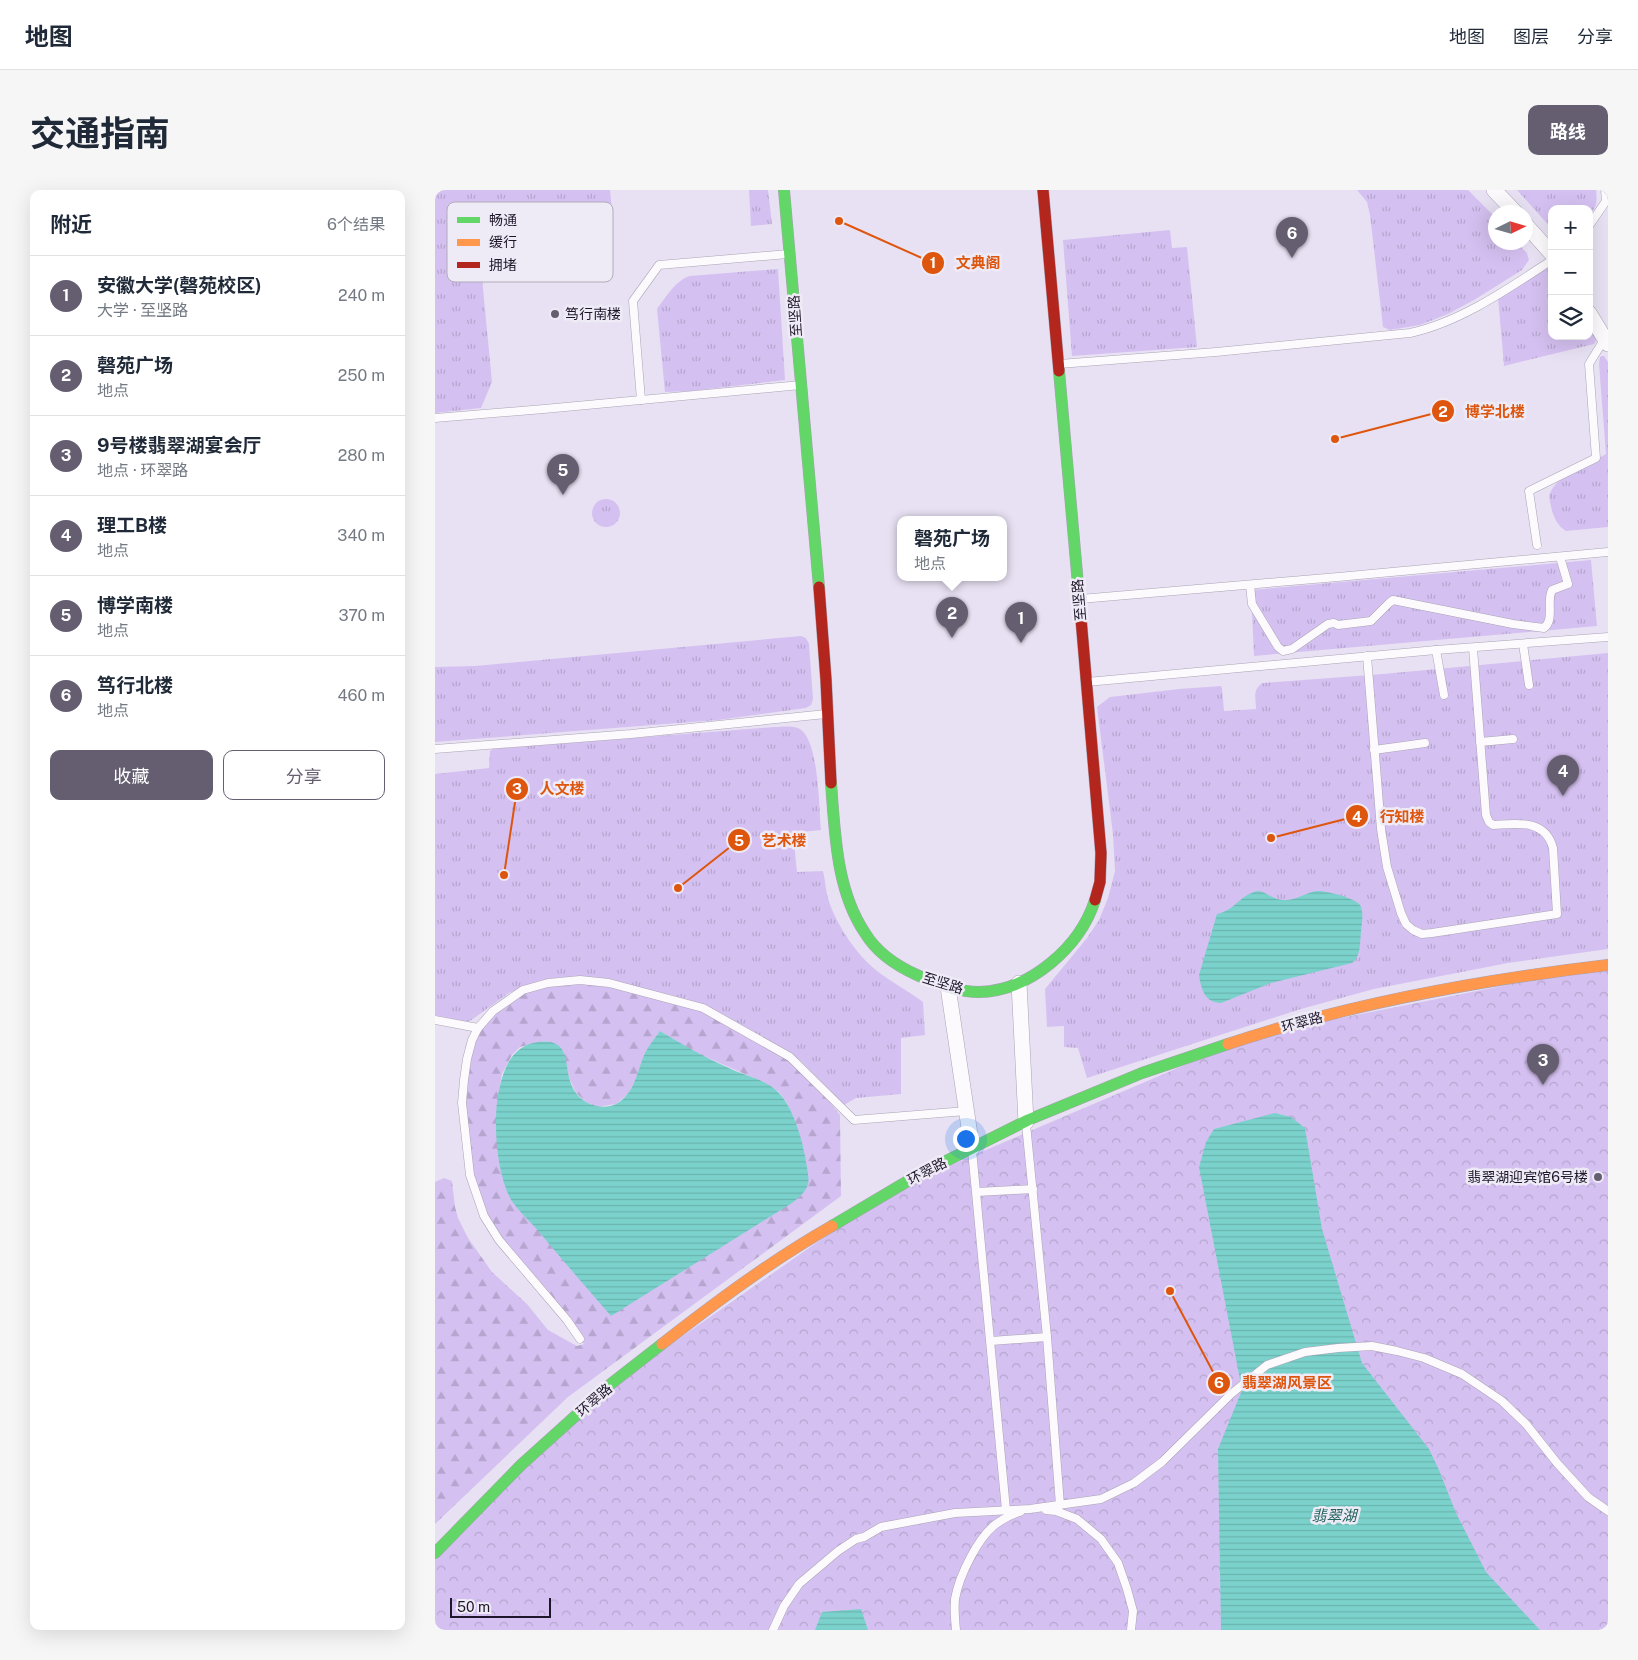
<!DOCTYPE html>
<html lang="zh">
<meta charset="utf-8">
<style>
body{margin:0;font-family:"Public Sans","Noto Sans SC",sans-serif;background:#f6f6f7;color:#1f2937}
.controls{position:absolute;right:15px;top:15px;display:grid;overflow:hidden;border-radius:10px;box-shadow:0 5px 20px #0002}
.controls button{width:45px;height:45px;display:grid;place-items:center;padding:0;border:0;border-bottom:1px solid #e0e1e3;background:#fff;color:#1f2937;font:25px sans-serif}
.compass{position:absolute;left:1053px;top:15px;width:45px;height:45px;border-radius:50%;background:#fff;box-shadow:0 5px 20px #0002;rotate:85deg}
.scale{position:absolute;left:15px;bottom:12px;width:101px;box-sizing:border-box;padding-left:5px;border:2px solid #1e162a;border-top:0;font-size:14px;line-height:18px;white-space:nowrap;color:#1e162a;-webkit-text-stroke:4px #efebf6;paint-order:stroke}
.you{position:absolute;left:530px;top:948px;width:18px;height:18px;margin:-12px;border:4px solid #fff;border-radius:50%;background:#1a73e8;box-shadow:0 0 0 8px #1a73e833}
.badge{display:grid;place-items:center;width:32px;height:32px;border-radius:50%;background:#655d70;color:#fff;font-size:16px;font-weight:700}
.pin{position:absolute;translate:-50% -41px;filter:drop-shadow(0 1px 2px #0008)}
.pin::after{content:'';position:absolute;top:26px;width:18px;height:15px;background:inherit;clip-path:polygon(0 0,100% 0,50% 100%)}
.popup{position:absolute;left:462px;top:326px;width:110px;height:65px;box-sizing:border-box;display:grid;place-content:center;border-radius:10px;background:#fff;filter:drop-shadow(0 1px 4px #0005);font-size:16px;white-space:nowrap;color:#747a83}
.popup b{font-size:19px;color:#1f2937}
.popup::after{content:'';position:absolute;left:50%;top:100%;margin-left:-10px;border:10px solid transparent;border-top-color:#fff}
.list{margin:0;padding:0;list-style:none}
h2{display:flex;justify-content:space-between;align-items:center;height:65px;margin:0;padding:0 20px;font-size:21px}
h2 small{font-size:16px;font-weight:400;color:#747a83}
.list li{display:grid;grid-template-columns:32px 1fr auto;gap:15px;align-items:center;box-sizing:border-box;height:80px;padding:0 20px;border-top:1px solid #e0e1e3}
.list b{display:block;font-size:19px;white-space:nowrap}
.list p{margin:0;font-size:16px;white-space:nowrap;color:#747a83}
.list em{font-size:16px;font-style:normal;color:#747a83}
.actions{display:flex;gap:10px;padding:15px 20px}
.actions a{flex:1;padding:11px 0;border:1px solid #655d70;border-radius:10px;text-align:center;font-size:18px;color:#655d70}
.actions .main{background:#655d70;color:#fff}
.icon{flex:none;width:28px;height:28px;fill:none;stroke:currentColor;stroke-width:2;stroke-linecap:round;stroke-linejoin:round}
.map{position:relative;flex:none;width:1173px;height:1440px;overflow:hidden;border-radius:10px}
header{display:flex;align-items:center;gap:30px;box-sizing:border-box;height:70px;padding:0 25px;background:#fff;border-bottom:1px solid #e0e1e3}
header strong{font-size:24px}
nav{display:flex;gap:28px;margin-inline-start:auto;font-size:18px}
.intro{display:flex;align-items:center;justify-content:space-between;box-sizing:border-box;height:120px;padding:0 30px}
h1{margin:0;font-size:35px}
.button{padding:12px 22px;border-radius:10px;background:#655d70;color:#fff;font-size:18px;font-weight:700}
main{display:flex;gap:30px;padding:0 30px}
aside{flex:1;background:#fff;border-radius:10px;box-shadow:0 5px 20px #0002}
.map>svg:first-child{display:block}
.grass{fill:url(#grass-tufts)}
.forest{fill:url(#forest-firs);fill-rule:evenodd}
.park{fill:url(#park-crowns)}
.water{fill:url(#water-rules)}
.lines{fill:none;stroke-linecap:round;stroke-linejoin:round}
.lane-casing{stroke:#aaa3b4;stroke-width:9}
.street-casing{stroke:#aaa3b4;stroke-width:16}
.fast-casing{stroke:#aaa3b4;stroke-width:12}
.slow-casing{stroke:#aaa3b4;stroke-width:12}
.jam-casing{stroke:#aaa3b4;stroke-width:12}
.lane{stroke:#fcfafd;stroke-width:8}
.street{stroke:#fcfafd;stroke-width:15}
.fast{stroke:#63d668;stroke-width:11}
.slow{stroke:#ff974d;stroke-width:11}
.jam{stroke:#b3261e;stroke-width:11}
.poi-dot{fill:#655d70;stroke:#efebf6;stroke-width:2}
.labels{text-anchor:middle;stroke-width:5;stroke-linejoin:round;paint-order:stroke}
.poi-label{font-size:14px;fill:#1e162a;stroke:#efebf6;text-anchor:start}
.street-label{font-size:14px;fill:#1e162a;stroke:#efebf6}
.water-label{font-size:15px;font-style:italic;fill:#20645c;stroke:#efebf6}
.key{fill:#efebf6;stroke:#b0abb9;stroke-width:1}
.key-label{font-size:14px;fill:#1e162a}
.leader{fill:none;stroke:#de560e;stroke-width:2}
.callout-dot{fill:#de560e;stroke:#efebf6;stroke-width:2}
.mark-label{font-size:15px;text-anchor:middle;font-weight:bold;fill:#fff}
.callout-label{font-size:15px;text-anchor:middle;font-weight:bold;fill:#de560e;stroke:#efebf6;stroke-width:5;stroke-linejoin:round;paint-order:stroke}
</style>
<header>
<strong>地图</strong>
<nav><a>地图</a><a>图层</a><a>分享</a></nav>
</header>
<div class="intro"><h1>交通指南</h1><a class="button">路线</a></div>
<main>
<aside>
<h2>附近<small>6个结果</small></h2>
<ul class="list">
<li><span class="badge">1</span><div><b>安徽大学(磬苑校区)</b><p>大学 · 至坚路</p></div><em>240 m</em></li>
<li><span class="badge">2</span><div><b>磬苑广场</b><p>地点</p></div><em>250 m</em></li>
<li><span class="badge">3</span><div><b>9号楼翡翠湖宴会厅</b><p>地点 · 环翠路</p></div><em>280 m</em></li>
<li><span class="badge">4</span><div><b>理工B楼</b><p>地点</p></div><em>340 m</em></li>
<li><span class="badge">5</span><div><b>博学南楼</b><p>地点</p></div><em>370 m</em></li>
<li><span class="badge">6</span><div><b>笃行北楼</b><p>地点</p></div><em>460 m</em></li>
</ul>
<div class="actions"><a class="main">收藏</a><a>分享</a></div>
</aside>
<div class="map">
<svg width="1173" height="1440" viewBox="0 0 1173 1440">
<defs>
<pattern id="grass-tufts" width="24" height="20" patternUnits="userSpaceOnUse" patternTransform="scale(1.25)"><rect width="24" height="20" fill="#d5c1f1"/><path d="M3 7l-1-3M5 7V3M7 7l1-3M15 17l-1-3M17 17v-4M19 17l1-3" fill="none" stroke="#b6a5cf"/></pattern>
<pattern id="forest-firs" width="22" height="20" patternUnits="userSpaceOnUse" patternTransform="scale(1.25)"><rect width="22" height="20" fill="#d5c1f1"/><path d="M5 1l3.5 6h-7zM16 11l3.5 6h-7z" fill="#b6a5cf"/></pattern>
<pattern id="park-crowns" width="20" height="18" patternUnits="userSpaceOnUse" patternTransform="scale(1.25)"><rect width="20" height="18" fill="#d5c1f1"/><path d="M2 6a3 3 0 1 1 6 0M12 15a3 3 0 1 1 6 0" fill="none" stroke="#b6a5cf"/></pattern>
<pattern id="water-rules" width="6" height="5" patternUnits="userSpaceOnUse" patternTransform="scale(1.25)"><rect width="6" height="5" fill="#7bd2cc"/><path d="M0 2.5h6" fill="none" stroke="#6ab4af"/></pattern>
</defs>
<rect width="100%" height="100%" fill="#e8e1f3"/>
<g class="grass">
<polygon points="4,0 175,0 177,20 172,23 163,17 143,39 147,45 44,57 57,192 46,218 0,223 0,4"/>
<polygon points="314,0 333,0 337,34 316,36"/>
<polygon points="922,0 1033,0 1060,27 1060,52 1082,53 1092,63 1094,70 1087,80 1039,110 1013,124 985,135 955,140 948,137 935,25 932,12"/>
<path d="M 1082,0 L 1161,0 C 1162,10 1163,17 1154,24 L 1154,19 L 1117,19 L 1117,39 Z"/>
<polygon points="735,40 737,58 752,57 762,157 637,166 628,50"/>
<polygon points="1111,77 1117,77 1117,146 1154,146 1154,135 1162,149 1159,154 1069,176 1063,108"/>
<path d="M 343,79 L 350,190 L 256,201 L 230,202 L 222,119 C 230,108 242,89 255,86 Z"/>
<path d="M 1166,166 L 1169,166 L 1173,172 L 1173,337 L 1131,341 C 1119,334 1116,319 1114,306 C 1122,283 1151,276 1171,264 L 1164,174 L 1165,168 Z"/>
<circle cx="171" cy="323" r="14"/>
<polygon points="1156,370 1162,436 819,466 816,400"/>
<polygon points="366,446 371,448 374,454 378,509 376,515 371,518 283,530 0,552 0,477 40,476"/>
<path d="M 1173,463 L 1173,759 L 1073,773 L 939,799 L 866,819 L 652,888 L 643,858 L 629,857 L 629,836 L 612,837 L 610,799 L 652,748 L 664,730 L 673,708 L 680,681 L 678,644 L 662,517 L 675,507 L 744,499 L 786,496 L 787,498 L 789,521 L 821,519 C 821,508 817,499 828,493 L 948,484 Z"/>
<path d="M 339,537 C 347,537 358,535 365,539 C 384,551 384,618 386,640 L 358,643 L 362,682 L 388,681 C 390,688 390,696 392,704 C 397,727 417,758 434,774 C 450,789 471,799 488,812 L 490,845 L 466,848 L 466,904 L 421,908 L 409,915 L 366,871 L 351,860 L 272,816 L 248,808 L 170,789 L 128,787 L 106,790 L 74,803 L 35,831 L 29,832 L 0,825 L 0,584 L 54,578 L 55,561 L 58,559 Z"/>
</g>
<path class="forest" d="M 145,790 L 268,818 L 369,879 L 405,925 L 406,1006 L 133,1207 L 0,1334 L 0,992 L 9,988 L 17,991 L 20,1017 L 23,1028 L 33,1048 L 57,1082 L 92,1114 L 113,1140 L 142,1156 L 149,1154 L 56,1038 L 35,985 L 29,890 L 43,838 L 88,800 ZM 225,841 L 257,861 L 328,892 L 344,902 L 352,913 L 369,960 L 62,914 L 67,884 L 77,865 L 85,857 L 110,851 L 120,854 L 128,861 L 135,890 L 141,903 L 151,912 L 162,917 L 181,914 L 193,904 L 203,886 L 210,863 Z"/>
<polygon class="park" points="1173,775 1173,1440 0,1440 0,1363 169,1201 457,1000 820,845"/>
<g class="water">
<path d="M 823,701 C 832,702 838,710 848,710 C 860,711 870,703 881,701 C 889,700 921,708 925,715 C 929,721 927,734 926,741 C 925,752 926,767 917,773 L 836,793 L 786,813 C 770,813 766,799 764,785 L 782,724 C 801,720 804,705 823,701 Z"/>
<path d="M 225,841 C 248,855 271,868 296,879 C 311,886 332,890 344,903 C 357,916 367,948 370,966 C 374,992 379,996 357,1013 L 176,1126 C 152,1098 128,1071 105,1043 C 96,1032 82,1020 75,1008 C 62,982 59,940 62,912 C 66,886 73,856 103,852 C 110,851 118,851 124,856 C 138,868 125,900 155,914 C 163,917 173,918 181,914 C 200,904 202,881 210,863 C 214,855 220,848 225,841 Z"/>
<polygon points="840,923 856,927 870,938 887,1039 927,1173 994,1259 1004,1280 1021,1323 1051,1382 1105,1440 786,1440 783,1259 807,1200 764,977 771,952 779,939"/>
<polygon points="426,1419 433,1440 380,1440 387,1422"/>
</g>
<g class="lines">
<g class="lane-casing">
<g id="lane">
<polyline points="1154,36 1171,11 1170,0"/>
<path d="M 624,174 L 781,162 L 975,143 C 1026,132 1074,98 1117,70"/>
<polyline points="206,210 198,111 224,75 353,64"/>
<polyline points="0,228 109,219 366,195"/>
<polyline points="1102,355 1094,301 1161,268 1154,174 1170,148"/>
<path d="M 815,395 L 817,414 L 843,457 L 848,461 L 857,459 L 893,434 L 899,433 L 903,435 L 936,431 L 954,413 L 958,410 L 1078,434 L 1109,438 C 1120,429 1111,412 1117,400 L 1133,394 L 1125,367"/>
<polyline points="645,409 903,387 1173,362"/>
<polyline points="1088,454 1094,495"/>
<polyline points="1001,460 1009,505"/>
<path d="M 932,466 L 946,639 L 952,677 L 966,723 L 971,734 L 978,740 L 987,744 L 997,743 L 1122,724 L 1118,658 C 1110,628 1081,634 1058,635 L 1054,632 L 1051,625 L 1038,458"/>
<polyline points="652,492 1001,460 1173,447"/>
<polyline points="1045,552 1078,549"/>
<polyline points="0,559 196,544 391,524"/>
<polyline points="939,560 990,553"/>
<polyline points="0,830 43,838"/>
<polyline points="591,934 612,1147 625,1315"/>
<polyline points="537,960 571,1320"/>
<polyline points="542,1002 598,999"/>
<polyline points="145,1149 132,1130 64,1050 49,1026 35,985 27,913 29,890 32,869 37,850 43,838 58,821 88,800 113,793 145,790 174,793 268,818 355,867 419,930 531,921"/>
<polyline points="556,1151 612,1147"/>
<polyline points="611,1320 621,1321 642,1329 666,1349 683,1373 692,1399 698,1421 696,1440"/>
<polyline points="338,1440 349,1416 364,1394 403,1361 421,1349 429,1347 446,1337 520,1323 595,1319 666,1309 699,1293 727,1272 796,1204 832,1175 870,1162 903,1158 937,1156 962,1161 989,1168 1027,1184 1067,1211 1091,1234 1122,1273 1153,1307 1173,1321"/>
<path d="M 521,1440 C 520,1430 519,1419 520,1409 C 524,1386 544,1344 564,1332 C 571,1327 578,1324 585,1322"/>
</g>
</g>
<g class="street-casing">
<g id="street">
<polyline points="1059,0 1080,22"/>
<polyline points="1090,34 1117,64"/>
<polyline points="1154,123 1173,154"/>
<polyline points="584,793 591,932"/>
<polyline points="513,797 537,958"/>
</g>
</g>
<g class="fast-casing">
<g id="fast">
<polyline points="349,0 384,397"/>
<polyline points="624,181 645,417"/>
<path d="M 396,593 C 400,643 401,700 430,743 C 442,763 462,776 482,785 C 502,794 523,802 544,802 C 595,801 645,757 660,710"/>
<polyline points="397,1036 483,985 593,930 707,883 793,854"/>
<polyline points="0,1363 86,1275 177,1193 227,1154"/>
</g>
</g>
<g class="slow-casing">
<g id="slow">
<path d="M 793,854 C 916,813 1044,790 1173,775"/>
<path d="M 227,1154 C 281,1112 337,1070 397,1036"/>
</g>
</g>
<g class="jam-casing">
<g id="jam">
<polyline points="608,0 624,181"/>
<polyline points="384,397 391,490 396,593"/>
<polyline points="645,417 666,663 665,692 660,710"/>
</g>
</g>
<use href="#lane" class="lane"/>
<use href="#street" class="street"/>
<use href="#fast" class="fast"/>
<use href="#slow" class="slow"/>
<use href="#jam" class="jam"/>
</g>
<g class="poi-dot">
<circle cx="120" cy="124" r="5"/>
<circle cx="1163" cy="987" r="5"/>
</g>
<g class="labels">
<g class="poi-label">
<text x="130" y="129">笃行南楼</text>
<text x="1153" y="992" text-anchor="end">翡翠湖迎宾馆6号楼</text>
</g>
<g class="street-label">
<text transform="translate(360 126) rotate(-94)" y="5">至坚路</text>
<text transform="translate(644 410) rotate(-95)" y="5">至坚路</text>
<text transform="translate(508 793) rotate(17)" y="5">至坚路</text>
<text transform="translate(867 832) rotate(-15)" y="5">环翠路</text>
<text transform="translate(492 981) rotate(-28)" y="5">环翠路</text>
<text transform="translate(159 1210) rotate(-41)" y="5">环翠路</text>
</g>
<g class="water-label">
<text x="899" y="1331">翡翠湖</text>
</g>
</g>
<rect x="12" y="12" width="166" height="80" rx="8" class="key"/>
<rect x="22" y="27" width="23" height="6" fill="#63d668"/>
<rect x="22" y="49" width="23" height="7" fill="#ff974d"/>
<rect x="22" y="72" width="23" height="6" fill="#b3261e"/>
<g class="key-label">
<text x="54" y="35">畅通</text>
<text x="54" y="57">缓行</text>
<text x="54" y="80">拥堵</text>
</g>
<path class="leader" d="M404 31L498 73M900 249L1008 221M69 685L82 599M836 648L922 626M243 698L304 650M735 1101L784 1193"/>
<g class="callout-dot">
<circle cx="404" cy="31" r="5"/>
<circle cx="900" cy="249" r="5"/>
<circle cx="69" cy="685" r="5"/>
<circle cx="836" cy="648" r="5"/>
<circle cx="243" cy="698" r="5"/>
<circle cx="735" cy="1101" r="5"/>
<circle cx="498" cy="73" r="12"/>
<circle cx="1008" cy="221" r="12"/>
<circle cx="82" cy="599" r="12"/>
<circle cx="922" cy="626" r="12"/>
<circle cx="304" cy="650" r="12"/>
<circle cx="784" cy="1193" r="12"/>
</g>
<g class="mark-label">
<text x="498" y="78">1</text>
<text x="1008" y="227">2</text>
<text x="82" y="604">3</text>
<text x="922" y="632">4</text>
<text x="304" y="656">5</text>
<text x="784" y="1198">6</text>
</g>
<g class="callout-label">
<text x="543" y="78">文典阁</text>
<text x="1060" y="227">博学北楼</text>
<text x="127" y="604">人文楼</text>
<text x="967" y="632">行知楼</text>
<text x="349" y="656">艺术楼</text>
<text x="852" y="1198">翡翠湖风景区</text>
</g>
</svg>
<div class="controls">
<button>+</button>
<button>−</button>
<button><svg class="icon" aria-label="layers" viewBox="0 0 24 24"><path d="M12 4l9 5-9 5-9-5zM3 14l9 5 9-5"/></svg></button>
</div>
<svg class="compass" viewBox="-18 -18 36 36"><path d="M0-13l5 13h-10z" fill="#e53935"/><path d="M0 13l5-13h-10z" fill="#747a83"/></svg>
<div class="scale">50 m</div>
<div class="you"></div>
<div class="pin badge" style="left:586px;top:453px">1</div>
<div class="pin badge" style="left:517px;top:448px">2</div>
<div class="popup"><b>磬苑广场</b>地点</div>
<div class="pin badge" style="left:1108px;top:895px">3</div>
<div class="pin badge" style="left:1128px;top:606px">4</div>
<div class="pin badge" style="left:128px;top:305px">5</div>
<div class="pin badge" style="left:857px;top:68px">6</div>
</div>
</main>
